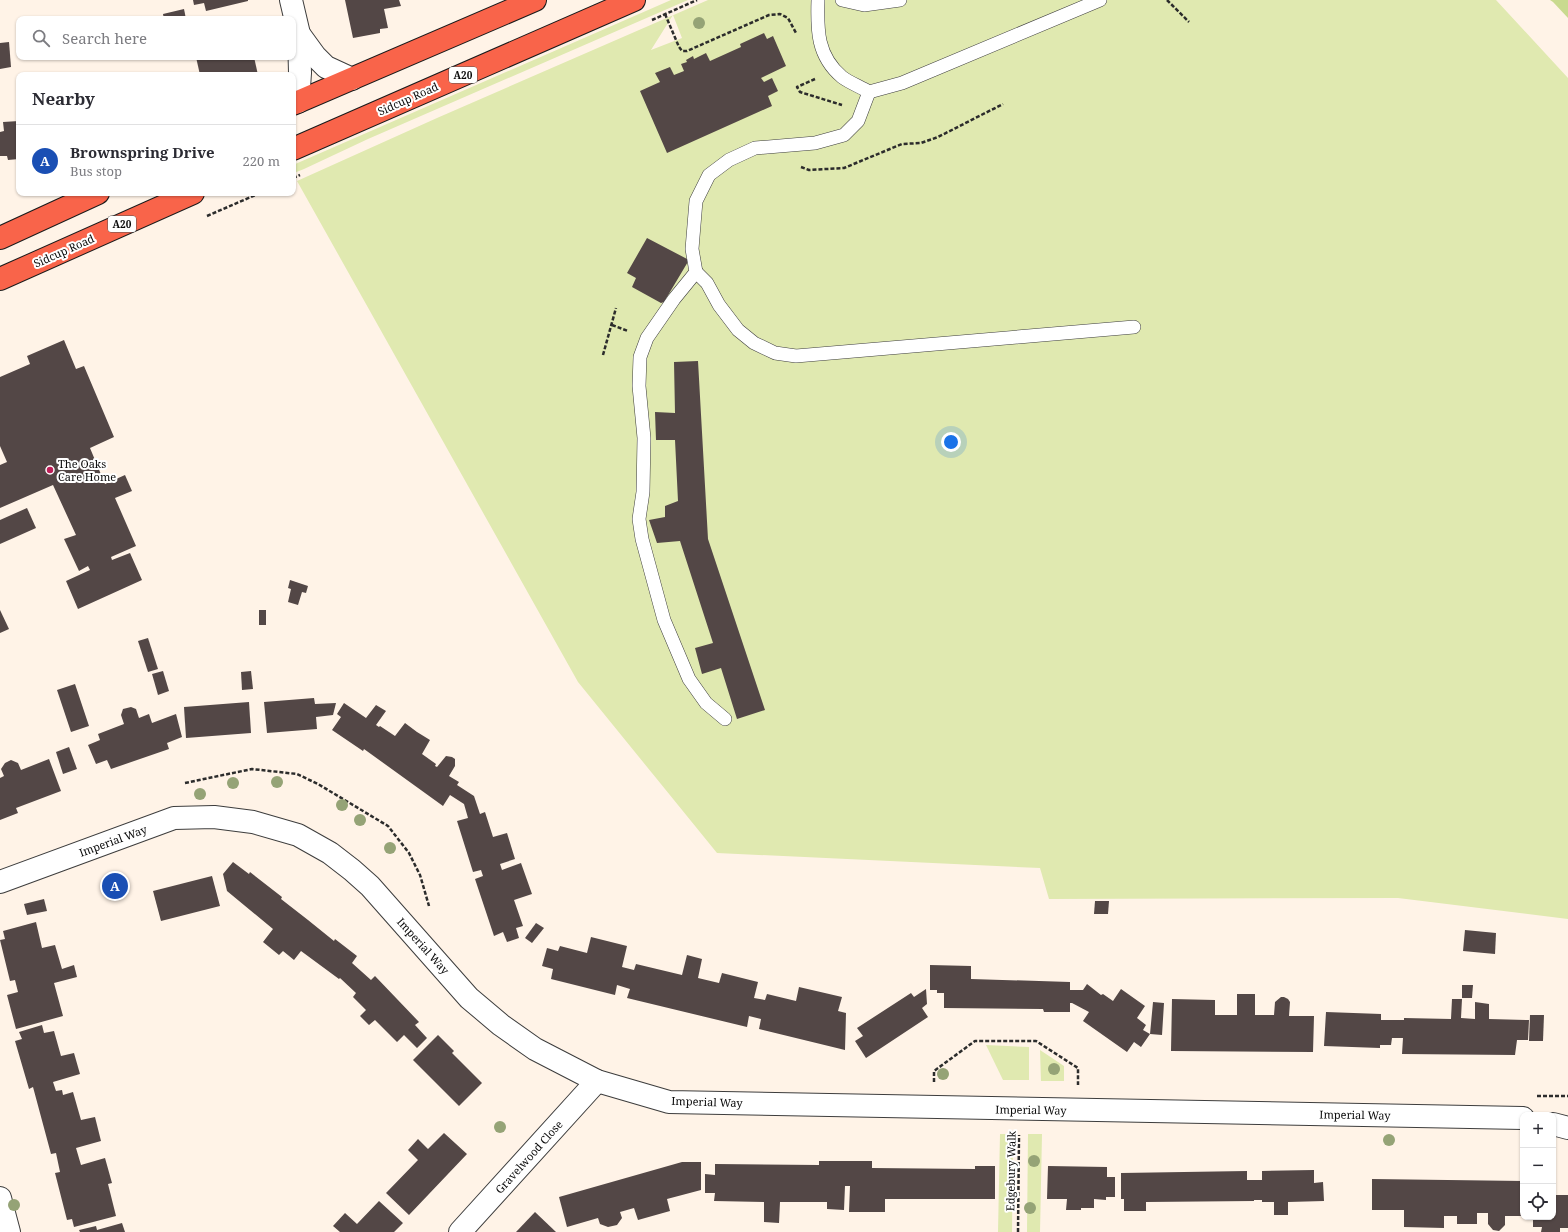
<!DOCTYPE html>
<meta charset="utf-8">
<style>
body{margin:0;font-family:"Noto Serif",serif;background:#f2f2f3;color:#2b2b33}
.controls{position:absolute;right:12px;bottom:12px;display:grid;overflow:hidden;border-radius:8px;box-shadow:0 1px 3px #0004}
.controls button{width:36px;height:36px;display:grid;place-items:center;padding:0;border:0;border-bottom:1px solid #e1e1e2;background:#fff;color:#2b2b33;font:20px sans-serif}
.you{position:absolute;left:951px;top:442px;width:14px;height:14px;margin:-10px;border:3px solid #fff;border-radius:50%;background:#1a73e8;box-shadow:0 0 0 6px #1a73e833}
.badge{display:grid;place-items:center;width:26px;height:26px;border-radius:50%;background:#bd1f58;color:#fff;font-size:13px;font-weight:700}
.pin{position:absolute;translate:-50% -50%;border:2px solid #fff;box-shadow:0 1px 4px #0006}
.list{margin:0;padding:0;list-style:none}
h2{display:flex;justify-content:space-between;align-items:center;height:52px;margin:0;padding:0 16px;font-size:17px}
h2 small{font-size:13px;font-weight:400;color:#7c7c81}
.list li{display:grid;grid-template-columns:26px 1fr auto;gap:12px;align-items:center;box-sizing:border-box;height:72px;padding:0 16px;border-top:1px solid #e1e1e2}
.list b{display:block;font-size:15px;white-space:nowrap}
.list p{margin:0;font-size:13px;white-space:nowrap;color:#7c7c81}
.list em{font-size:13px;font-style:normal;color:#7c7c81}
.icon{flex:none;width:22px;height:22px;fill:none;stroke:currentColor;stroke-width:2;stroke-linecap:round;stroke-linejoin:round}
.map{position:relative;flex:none;width:1568px;height:1232px;overflow:hidden}
.search{position:absolute;background:#fff;box-shadow:0 1px 3px #0004;left:16px;top:16px;width:280px;height:44px;display:flex;align-items:center;gap:10px;box-sizing:border-box;padding:0 14px;border-radius:8px;color:#7c7c81;font-size:15px}
.panel{position:absolute;background:#fff;box-shadow:0 1px 3px #0004;left:16px;top:72px;width:280px;height:124px;border-radius:8px}
.map>svg:first-child{display:block}
.green{fill:#e0e9b0;fill-rule:evenodd}
.forest{fill:#c9da8f}
.building{fill:#534746}
.lines{fill:none;stroke-linecap:round;stroke-linejoin:round}
.lane-casing{stroke:#3d3d3d;stroke-width:14}
.street-casing{stroke:#3d3d3d;stroke-width:24}
.highway-casing{stroke:#1b1b1b;stroke-width:24}
.path{stroke:#2c2c2c;stroke-width:2.5;stroke-dasharray:4 2;stroke-linecap:butt}
.lane{stroke:#fff;stroke-width:13}
.street{stroke:#fff;stroke-width:22}
.highway{stroke:#f9644a;stroke-width:22}
.tree{fill:#95a376}
.poi-dot{fill:#bd1f58;stroke:#fff;stroke-width:1.5}
.labels{text-anchor:middle;stroke-width:4;stroke-linejoin:round;paint-order:stroke}
.shield{fill:#fff;stroke:#545454;stroke-width:1}
.shield-label{font-size:10px;font-weight:bold;fill:#0a0a0a}
.street-label{font-size:11px;fill:#0a0a0a;stroke:#fff}
.poi-label{font-size:11px;fill:#0a0a0a;stroke:#fff;text-anchor:start}
</style>
<div class="map">
<svg width="1568" height="1232" viewBox="0 0 1568 1232">
<rect width="100%" height="100%" fill="#fff3e7"/>
<g class="green">
<polygon points="671,0 688,0 368,139 304,169 294,173 293,165"/>
<path d="M 708,0 L 1496,0 L 1568,78 L 1568,919 L 1398,898 L 1049,899 L 1040,868 L 717,853 L 578,682 L 297,181 L 437,118 ZM 673,15 L 682,38 L 651,50 Z"/>
<polygon points="986,1045 1029,1047 1029,1080 1003,1080"/>
<polygon points="1040,1050 1064,1066 1064,1081 1041,1081"/>
<polygon points="1000,1134 1013,1134 1012,1232 998,1232"/>
<polygon points="1028,1134 1042,1134 1040,1232 1027,1232"/>
</g>
<polygon class="forest" points="1550,0 1568,0 1568,18 1553,2"/>
<g class="building">
<polygon points="193,0 248,0 248,1 206,11 204,3 194,5"/>
<polygon points="345,0 399,0 401,6 384,9 388,28 380,29 380,33 353,38"/>
<polygon points="184,9 186,19 164,19 163,14"/>
<polygon points="244,16 245,19 232,19 232,18"/>
<polygon points="764,33 767,39 773,36 786,66 761,78 764,82 772,78 778,91 768,96 772,106 667,153 640,91 660,82 655,73 670,67 674,75 684,71 681,64 687,62 686,60 693,56 694,59 706,53 710,61 741,47 740,44"/>
<polygon points="9,42 11,67 0,69 0,43"/>
<polygon points="196,57 254,57 258,75 200,75"/>
<polygon points="19,121 19,159 8,160 7,156 0,156 0,132 4,131 3,122"/>
<polygon points="647,238 689,260 664,302 661,303 632,287 636,278 627,273"/>
<polygon points="64,340 76,369 84,366 114,437 90,448 105,484 125,475 132,491 115,498 136,546 111,557 112,560 130,553 142,580 78,609 66,581 90,570 88,566 79,571 64,539 76,535 53,485 0,508 0,465 7,462 0,446 0,377 30,364 27,356"/>
<polygon points="698,361 708,539 765,710 737,719 721,668 702,674 695,648 713,643 680,541 657,543 649,520 665,517 665,506 678,501 675,440 656,440 655,412 675,413 674,362"/>
<polygon points="27,508 36,528 0,544 0,520"/>
<polygon points="290,580 308,586 306,593 302,592 298,605 288,602 291,589 288,588"/>
<polygon points="0,610 9,629 0,633"/>
<rect x="259" y="610" width="7" height="15"/>
<polygon points="148,638 158,669 148,672 138,641"/>
<polygon points="163,671 169,691 158,695 152,674"/>
<polygon points="251,671 253,689 242,690 241,672"/>
<polygon points="75,684 89,726 71,732 57,690"/>
<polygon points="314,698 315,704 336,703 333,715 316,717 317,729 267,733 264,702"/>
<polygon points="249,702 251,733 186,738 184,707"/>
<polygon points="344,703 366,718 376,705 386,711 376,725 379,727 380,726 395,736 405,723 417,732 430,740 422,754 436,764 435,766 437,767 446,756 452,757 455,759 455,766 449,776 459,782 457,785 474,796 480,814 485,812 493,837 507,833 515,859 500,864 502,870 521,863 532,894 514,900 523,926 516,928 519,938 507,942 503,932 494,936 475,879 483,876 481,870 473,872 457,821 468,818 464,804 450,795 443,806 364,749 363,751 332,730 341,717 337,714"/>
<polygon points="131,707 136,709 139,718 149,714 152,723 176,714 182,737 167,743 169,749 111,769 107,760 96,764 88,745 100,740 98,734 124,724 121,715 123,709"/>
<polygon points="69,747 77,769 63,774 56,752"/>
<polygon points="49,759 61,791 16,808 18,813 0,820 0,778 4,776 1,769 5,763 11,760 18,763 21,770"/>
<polygon points="233,862 249,874 250,872 282,897 281,899 308,920 334,941 335,939 357,956 352,963 371,980 375,976 419,1022 415,1025 427,1038 417,1048 404,1035 397,1042 375,1020 369,1025 360,1016 366,1010 353,997 356,993 340,978 339,979 301,951 294,960 283,951 279,955 263,942 273,929 227,891 223,874"/>
<polygon points="212,876 220,906 161,921 153,891"/>
<polygon points="44,899 47,911 27,915 24,904"/>
<polygon points="1095,901 1109,901 1108,914 1094,914"/>
<polygon points="36,922 42,948 55,945 62,969 74,965 77,977 54,983 63,1016 16,1029 7,995 18,992 15,980 10,981 0,940 5,939 3,931"/>
<polygon points="536,923 544,928 532,943 525,938"/>
<polygon points="1465,930 1496,933 1495,954 1463,951"/>
<polygon points="591,937 627,946 622,967 634,970 636,964 682,975 687,955 702,959 698,978 719,983 722,973 758,982 754,998 765,1000 767,994 796,1001 799,987 842,997 838,1011 846,1013 845,1050 759,1029 761,1019 749,1016 747,1027 627,998 630,989 617,985 615,995 551,979 553,969 542,966 547,948 558,951 560,946 587,953"/>
<polygon points="930,965 971,966 971,979 1070,982 1070,990 1083,990 1087,984 1101,995 1103,994 1113,1001 1121,989 1145,1006 1137,1018 1146,1025 1143,1030 1150,1034 1141,1047 1134,1042 1127,1052 1083,1021 1089,1012 1072,1003 1070,1003 1070,1012 1044,1012 1043,1009 944,1008 944,993 937,993 937,990 930,990"/>
<polygon points="1462,985 1473,985 1472,998 1462,998"/>
<polygon points="926,989 927,1004 922,1008 928,1017 866,1058 855,1041 863,1036 857,1028 911,993 914,997"/>
<polygon points="1237,994 1255,994 1255,1015 1274,1015 1275,1002 1281,997 1284,997 1288,999 1290,1002 1289,1016 1314,1016 1313,1052 1171,1051 1172,999 1215,1000 1215,1015 1237,1015"/>
<polygon points="1452,999 1462,999 1461,1018 1475,1019 1475,1002 1489,1004 1489,1019 1529,1020 1528,1040 1517,1040 1515,1055 1402,1054 1403,1038 1392,1038 1391,1045 1380,1045 1380,1048 1324,1046 1326,1012 1381,1014 1381,1020 1404,1020 1404,1018 1451,1019"/>
<polygon points="1153,1002 1164,1003 1162,1035 1150,1034"/>
<polygon points="1530,1015 1544,1015 1543,1041 1529,1041"/>
<polygon points="42,1025 44,1033 54,1031 61,1056 74,1053 80,1074 53,1082 56,1091 62,1090 63,1095 73,1092 81,1120 95,1117 101,1141 76,1148 81,1165 105,1158 112,1183 108,1184 116,1216 74,1227 72,1219 67,1220 55,1173 60,1172 56,1153 51,1154 33,1087 29,1089 15,1041 22,1039 19,1032"/>
<polygon points="438,1035 454,1051 452,1053 482,1083 459,1106 413,1060"/>
<polygon points="444,1133 467,1154 409,1215 386,1193 418,1160 408,1150 418,1139 428,1149"/>
<polygon points="819,1161 872,1161 872,1168 975,1169 975,1166 995,1166 995,1199 885,1199 885,1212 849,1212 850,1186 845,1186 844,1210 827,1209 827,1202 780,1202 779,1223 764,1222 764,1202 714,1201 715,1193 705,1193 705,1174 715,1175 715,1164 819,1165"/>
<polygon points="682,1162 701,1162 701,1190 667,1199 670,1211 638,1220 634,1208 620,1212 622,1218 617,1225 608,1227 600,1224 598,1218 567,1227 559,1197"/>
<polygon points="1048,1166 1107,1167 1107,1177 1115,1177 1115,1197 1106,1197 1106,1200 1094,1199 1094,1208 1081,1208 1081,1210 1066,1210 1067,1199 1047,1199"/>
<polygon points="1314,1170 1314,1183 1323,1182 1324,1201 1288,1202 1288,1215 1274,1215 1274,1202 1262,1202 1262,1200 1254,1200 1254,1201 1146,1202 1146,1211 1124,1211 1124,1199 1121,1199 1121,1173 1247,1171 1247,1180 1262,1180 1262,1171"/>
<polygon points="1372,1179 1523,1181 1523,1216 1505,1216 1505,1225 1499,1231 1493,1230 1488,1224 1488,1213 1477,1213 1477,1224 1457,1224 1457,1216 1444,1216 1444,1228 1404,1227 1404,1210 1372,1210"/>
<polygon points="1553,1195 1568,1195 1568,1228 1560,1228 1560,1232 1541,1232 1542,1227 1533,1227 1533,1217 1553,1217"/>
<polygon points="379,1201 403,1223 394,1232 340,1232 333,1226 345,1213 357,1224"/>
<polygon points="535,1212 556,1232 516,1232"/>
<polygon points="122,1223 125,1232 80,1232 79,1230 96,1226 97,1230"/>
</g>
<g class="lines">
<g class="lane-casing">
<g id="lane">
<path d="M 818,0 C 817,30 817,56 842,77 C 850,83 861,87 869,92 L 902,83 L 1100,0"/>
<polyline points="842,0 864,5 900,0"/>
<polyline points="696,272 707,283 719,305 738,330 754,343 775,353 796,356 1134,327"/>
<polyline points="725,719 706,703 689,679 664,620 642,539 639,519 643,492 644,438 639,386 640,357 647,338 674,299 696,272 692,249 696,201 709,175 729,160 755,148 815,143 844,135 858,121 869,92"/>
</g>
</g>
<g class="street-casing">
<g id="street">
<polyline points="291,0 299,34 300,73 298,102"/>
<polyline points="299,34 315,56 326,67 352,79"/>
<polyline points="0,882 174,818 214,817 253,822 298,835 330,853 352,870 370,886 469,998 501,1025 535,1049 597,1081 669,1102 1523,1118"/>
<polyline points="1553,1124 1568,1128"/>
<polyline points="0,1198 9,1232"/>
<polyline points="460,1232 597,1081"/>
</g>
</g>
<g class="highway-casing">
<g id="highway">
<polyline points="293,104 535,0"/>
<polyline points="293,149 634,0"/>
<polyline points="0,238 98,193"/>
<polyline points="0,279 193,193"/>
</g>
</g>
<g class="path">
<polyline points="1167,0 1189,22"/>
<polyline points="665,14 679,47 682,51 687,51 769,15 780,14 788,18 796,33"/>
<polyline points="652,20 697,0"/>
<polyline points="815,79 797,87 800,92 842,105"/>
<polyline points="801,167 809,170 844,168 902,144 921,143 938,137 1003,104"/>
<polyline points="293,178 300,175"/>
<polyline points="207,216 260,193"/>
<polyline points="612,325 628,331"/>
<polyline points="603,355 616,308"/>
<polyline points="185,783 252,769 297,774 318,784 388,826 409,853 420,875 429,906"/>
<polyline points="934,1082 934,1071 975,1041 1036,1041 1078,1068 1078,1085"/>
<polyline points="1537,1096 1568,1096"/>
<polyline points="1018,1232 1019,1135"/>
</g>
<use href="#lane" class="lane"/>
<use href="#street" class="street"/>
<use href="#highway" class="highway"/>
</g>
<g class="tree">
<circle cx="699" cy="23" r="6"/>
<circle cx="277" cy="782" r="6"/>
<circle cx="233" cy="783" r="6"/>
<circle cx="200" cy="794" r="6"/>
<circle cx="342" cy="805" r="6"/>
<circle cx="360" cy="820" r="6"/>
<circle cx="390" cy="848" r="6"/>
<circle cx="1054" cy="1069" r="6"/>
<circle cx="943" cy="1074" r="6"/>
<circle cx="500" cy="1127" r="6"/>
<circle cx="1389" cy="1140" r="6"/>
<circle cx="1034" cy="1161" r="6"/>
<circle cx="14" cy="1205" r="6"/>
<circle cx="1030" cy="1208" r="6"/>
</g>
<circle class="poi-dot" cx="50" cy="470" r="4"/>
<g class="labels">
<g class="shield">
<rect x="449" y="67" width="28" height="16" rx="3"/>
<rect x="108" y="216" width="28" height="16" rx="3"/>
</g>
<g class="shield-label">
<text x="463" y="79">A20</text>
<text x="122" y="228">A20</text>
</g>
<g class="street-label">
<text transform="translate(408 99) rotate(-24)" y="4">Sidcup Road</text>
<text transform="translate(64 251) rotate(-24)" y="4">Sidcup Road</text>
<text transform="translate(113 841) rotate(-20)" y="4">Imperial Way</text>
<text transform="translate(423 946) rotate(48)" y="4">Imperial Way</text>
<text transform="translate(707 1102) rotate(2)" y="4">Imperial Way</text>
<text transform="translate(1031 1110) rotate(1)" y="4">Imperial Way</text>
<text transform="translate(1355 1115) rotate(1)" y="4">Imperial Way</text>
<text transform="translate(529 1157) rotate(-48)" y="4">Gravelwood Close</text>
<text transform="translate(1011 1171) rotate(-89)" y="4">Edgebury Walk</text>
</g>
<g class="poi-label">
<text x="58" y="468">The Oaks<tspan x="58" dy="13">Care Home</tspan></text>
</g>
</g>
</svg>
<div class="controls">
<button>+</button>
<button>−</button>
<button><svg class="icon" aria-label="locate" viewBox="0 0 24 24"><circle cx="12" cy="12" r="6"/><path d="M12 2v4M12 18v4M2 12h4M18 12h4"/></svg></button>
</div>
<div class="you"></div>
<div class="pin badge" style="left:115px;top:886px;background:#1a4fb4">A</div>
<div class="search"><svg class="icon" aria-label="search" viewBox="0 0 24 24"><circle cx="10" cy="10" r="6"/><path d="M15 15l6 6"/></svg>Search here</div>
<section class="panel">
<h2>Nearby<small></small></h2>
<ul class="list">
<li><span class="badge" style="background:#1a4fb4">A</span><div><b>Brownspring Drive</b><p>Bus stop</p></div><em>220 m</em></li>
</ul>
</section>
</div>
